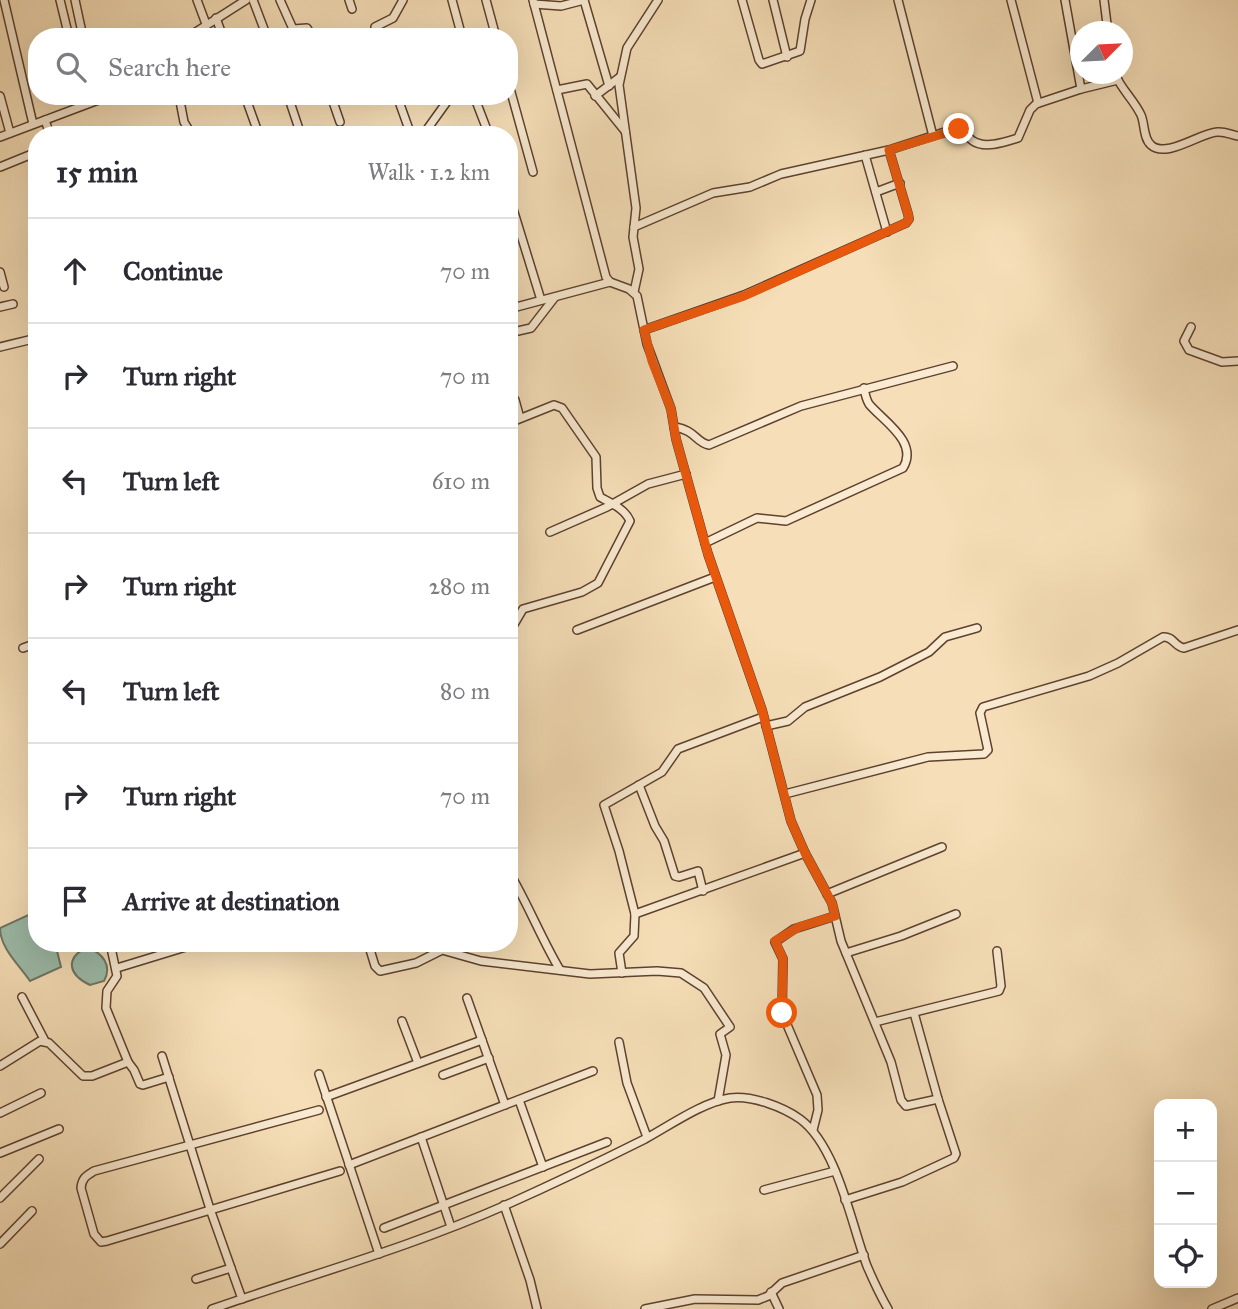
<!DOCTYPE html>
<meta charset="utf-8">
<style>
body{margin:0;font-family:"IM FELL Great Primer",serif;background:#f7f7f7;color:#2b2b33}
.controls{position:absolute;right:21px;bottom:21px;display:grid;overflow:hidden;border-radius:14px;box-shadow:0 7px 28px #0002}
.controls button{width:63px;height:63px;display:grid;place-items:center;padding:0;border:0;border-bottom:2px solid #e1e1e2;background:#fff;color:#2b2b33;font:35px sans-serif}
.compass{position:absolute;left:1070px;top:21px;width:63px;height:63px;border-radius:50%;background:#fff;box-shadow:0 7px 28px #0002;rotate:66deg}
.stop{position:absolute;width:21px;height:21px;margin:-16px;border:5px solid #ea580c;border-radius:50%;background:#fff}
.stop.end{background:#ea580c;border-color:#fff;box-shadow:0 2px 7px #0008}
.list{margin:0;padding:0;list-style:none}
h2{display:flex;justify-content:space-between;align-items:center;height:91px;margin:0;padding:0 28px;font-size:30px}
h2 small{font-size:23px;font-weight:400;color:#7c7c81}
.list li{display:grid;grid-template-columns:46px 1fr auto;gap:21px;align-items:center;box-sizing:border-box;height:105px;padding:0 28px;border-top:2px solid #e1e1e2}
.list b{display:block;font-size:26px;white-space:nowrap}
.list em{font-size:23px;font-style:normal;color:#7c7c81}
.icon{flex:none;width:38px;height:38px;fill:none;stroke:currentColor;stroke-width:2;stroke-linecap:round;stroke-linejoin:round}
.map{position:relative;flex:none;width:1238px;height:1309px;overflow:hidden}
.search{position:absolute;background:#fff;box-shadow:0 7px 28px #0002;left:28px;top:28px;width:490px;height:77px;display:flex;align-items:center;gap:18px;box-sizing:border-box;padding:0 24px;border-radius:28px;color:#7c7c81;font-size:26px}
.panel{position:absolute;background:#fff;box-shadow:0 7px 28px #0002;left:28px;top:126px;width:490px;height:826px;border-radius:28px}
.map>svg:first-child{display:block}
.water{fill:#9dbdab;stroke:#707667;stroke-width:2}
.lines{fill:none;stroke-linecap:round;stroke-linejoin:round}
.street-casing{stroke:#5e412e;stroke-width:10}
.street{stroke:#f9ead1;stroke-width:7}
.route{stroke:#ea580c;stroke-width:9}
</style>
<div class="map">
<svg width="1238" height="1309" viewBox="0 0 1238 1309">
<rect width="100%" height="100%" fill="#f6dfb8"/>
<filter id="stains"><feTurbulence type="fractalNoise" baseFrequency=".00286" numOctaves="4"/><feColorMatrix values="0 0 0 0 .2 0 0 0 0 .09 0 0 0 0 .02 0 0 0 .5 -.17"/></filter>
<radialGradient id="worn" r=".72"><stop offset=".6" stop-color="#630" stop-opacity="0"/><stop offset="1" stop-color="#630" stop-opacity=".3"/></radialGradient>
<g class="water">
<path d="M 37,911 L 37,943 L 55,943 L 61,967 L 30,981 C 19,965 0,948 0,928 Z"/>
<path d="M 87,947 C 102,953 113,965 104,981 L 90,985 C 69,975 64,959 87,947 Z"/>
</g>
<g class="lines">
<g class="street-casing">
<g id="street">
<polyline points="4,0 33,124"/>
<polyline points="60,0 69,37"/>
<polyline points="75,0 83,37"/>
<polyline points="197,0 206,24"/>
<polyline points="253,0 267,37"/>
<polyline points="280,0 293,29 307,28 312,37"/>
<polyline points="349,0 352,9"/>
<polyline points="452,0 462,37"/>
<polyline points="486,0 496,37"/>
<polyline points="533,0 606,277 610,282 629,289 637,296 647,344 671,409 676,439 708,554 762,710 791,821 805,853 832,903 841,941 891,1062 901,1100 906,1106 938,1099 956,1154 954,1158 902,1182 845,1200"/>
<polyline points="584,0 609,86"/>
<polyline points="742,0 759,60 762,64 800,51 805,19 811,0"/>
<polyline points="773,0 787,57"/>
<polyline points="898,0 933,136"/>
<polyline points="1011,0 1038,103"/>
<polyline points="1065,0 1081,89"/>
<polyline points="1104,0 1108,32"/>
<polyline points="534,4 561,6 584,0"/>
<polyline points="216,18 223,37"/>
<polyline points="188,37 246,0"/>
<polyline points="377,37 375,27 393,18 403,0"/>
<path d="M 1115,74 C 1121,89 1134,100 1141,115 C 1145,124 1143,138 1151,145 C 1166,159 1200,133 1217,132 C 1225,131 1231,135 1238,136"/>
<polyline points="509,85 533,172"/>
<polyline points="557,90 587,84 625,131"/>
<polyline points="0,96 10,133"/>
<polyline points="179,96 184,122 192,135"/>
<polyline points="245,96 259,135"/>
<polyline points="288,96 301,135"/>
<polyline points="331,96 340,122"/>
<polyline points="397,96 411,135"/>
<polyline points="474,96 489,135"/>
<polyline points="595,96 620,77"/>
<polyline points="45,120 50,135"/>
<polyline points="423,135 451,96"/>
<polyline points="0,137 109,96"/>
<polyline points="865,155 887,232"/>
<polyline points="0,167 37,152"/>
<polyline points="876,192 900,183"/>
<polyline points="509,196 541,300"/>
<path d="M 634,227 L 713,193 L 750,187 L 781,174 L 889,150 L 954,129 C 963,130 966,136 973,141 C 985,149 1005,142 1018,138 L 1030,110 L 1036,104 L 1081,89 L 1118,80"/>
<polyline points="0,272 4,287"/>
<polyline points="634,292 639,269 633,237 636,208 619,85 627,48 658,0"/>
<polyline points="0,307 13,304"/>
<polyline points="509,309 610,282"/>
<polyline points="1191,327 1184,341 1189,350 1222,362 1238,361"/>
<polyline points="644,330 744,295 906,223 909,219 908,214 889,150"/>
<polyline points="509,333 531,328 555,297"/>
<polyline points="0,347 37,338"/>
<polyline points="509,392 515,400 520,418"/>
<path d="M 509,423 L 554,405 L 562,408 L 596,457 L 597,488 L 600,497 C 611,503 625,509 630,521 L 598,583 L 582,592 L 523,609 L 509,633"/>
<path d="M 674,427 C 696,430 695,442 709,445 L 801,406 L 953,366"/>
<polyline points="550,532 607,507 648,484 686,474"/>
<path d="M 705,543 L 757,518 L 786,521 L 903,468 C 919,442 883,421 869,404 C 866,399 865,394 864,388"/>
<polyline points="577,630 715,577"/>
<polyline points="23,648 37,643"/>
<polyline points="766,726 788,721 805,707 880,677 929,652 945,637 977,628"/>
<polyline points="639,785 655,826 664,841 675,876 679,877 698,871 703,891"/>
<path d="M 785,794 L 928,757 L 984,754 L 988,750 L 980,713 L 983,707 L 1089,676 L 1118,663 L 1163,637 C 1173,636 1175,647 1184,648 L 1238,630"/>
<path d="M 509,872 C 528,904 541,938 560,970"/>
<polyline points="827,894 942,847"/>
<polyline points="635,914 805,853"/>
<polyline points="368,943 375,966 380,971 416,963 442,950 481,961 590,974 657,971 681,973 704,988 730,1027 720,1034 726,1055 718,1101"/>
<polyline points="846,953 901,936 956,914"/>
<polyline points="117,968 199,943"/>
<polyline points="622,973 619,953 634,936 635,914 619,851 604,805 662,772 678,749 763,717"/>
<polyline points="22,997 45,1041"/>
<polyline points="467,998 505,1105"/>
<polyline points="914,1013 938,1099"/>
<polyline points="402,1021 418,1063"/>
<polyline points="875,1022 999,991 1001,986 997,951"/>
<polyline points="619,1042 627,1083 647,1137"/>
<polyline points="162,1056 210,1209 242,1299"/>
<polyline points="128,1062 134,1070 140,1084 143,1085 169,1077"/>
<polyline points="0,1066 40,1041 49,1043 83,1076 92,1076 128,1062 106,1008 107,991 117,976 110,943"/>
<polyline points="319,1074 379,1254"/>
<polyline points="443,1075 489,1058"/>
<polyline points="326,1097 482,1040"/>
<polyline points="519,1100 543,1167"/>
<path d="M 319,1110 L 94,1171 C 86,1176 82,1178 81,1188 L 94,1234 L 101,1242 L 107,1241 L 340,1171"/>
<polyline points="0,1113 41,1093"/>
<polyline points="813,1130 818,1110 817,1095 782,1013 783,959 775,942 794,929 835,916"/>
<polyline points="421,1137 451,1227"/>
<polyline points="0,1153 59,1129"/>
<polyline points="349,1165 593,1071"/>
<polyline points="764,1190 835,1171"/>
<polyline points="0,1198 39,1159"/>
<polyline points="504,1205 530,1280 537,1309"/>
<polyline points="384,1228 607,1142"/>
<polyline points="0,1244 32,1211"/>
<polyline points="196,1279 231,1268"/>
<polyline points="771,1292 779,1309"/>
<path d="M 212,1309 C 310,1275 411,1247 506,1205 C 553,1184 599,1162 645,1139 C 669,1126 703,1102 730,1098 C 752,1095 783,1107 800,1119 C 837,1146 851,1223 867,1266 C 873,1280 880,1295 888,1309"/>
<polyline points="645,1309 695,1299 758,1300 768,1296 782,1283 864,1255"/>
<polyline points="1212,1309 1238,1298"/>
</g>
</g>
<use href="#street" class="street"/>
</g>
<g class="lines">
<polyline class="route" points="782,1013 783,959 775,941 799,927 835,916 832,903 805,853 791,821 762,710 708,554 676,439 671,409 652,361 644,330 744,296 906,223 909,219 908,214 889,150 959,129"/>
</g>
<rect width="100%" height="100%" filter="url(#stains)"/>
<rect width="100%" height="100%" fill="url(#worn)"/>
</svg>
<div class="controls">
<button>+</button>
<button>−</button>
<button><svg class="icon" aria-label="locate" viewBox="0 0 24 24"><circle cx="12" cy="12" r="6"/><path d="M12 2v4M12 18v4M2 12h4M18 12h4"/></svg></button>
</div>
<svg class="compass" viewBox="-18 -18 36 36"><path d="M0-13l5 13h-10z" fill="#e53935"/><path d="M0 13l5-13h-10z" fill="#7c7c81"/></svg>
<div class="stop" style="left:782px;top:1013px"></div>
<div class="stop end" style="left:959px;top:129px"></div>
<div class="search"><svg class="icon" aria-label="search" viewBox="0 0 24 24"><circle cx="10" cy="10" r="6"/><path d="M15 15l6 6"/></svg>Search here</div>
<section class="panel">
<h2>15 min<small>Walk · 1.2 km</small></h2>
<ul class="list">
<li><svg class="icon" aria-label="ahead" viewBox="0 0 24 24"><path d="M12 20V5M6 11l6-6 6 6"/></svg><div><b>Continue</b></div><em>70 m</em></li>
<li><svg class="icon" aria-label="right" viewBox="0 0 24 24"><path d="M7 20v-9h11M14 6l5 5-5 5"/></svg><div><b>Turn right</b></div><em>70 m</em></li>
<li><svg class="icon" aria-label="left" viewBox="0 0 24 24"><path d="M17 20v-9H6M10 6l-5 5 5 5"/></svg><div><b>Turn left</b></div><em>610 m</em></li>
<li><svg class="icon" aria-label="right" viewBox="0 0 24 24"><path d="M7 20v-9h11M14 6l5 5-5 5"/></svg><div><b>Turn right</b></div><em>280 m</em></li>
<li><svg class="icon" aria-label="left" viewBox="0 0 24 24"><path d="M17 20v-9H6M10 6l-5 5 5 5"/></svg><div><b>Turn left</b></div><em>80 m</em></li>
<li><svg class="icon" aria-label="right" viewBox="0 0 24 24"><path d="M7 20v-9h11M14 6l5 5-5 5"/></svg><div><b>Turn right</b></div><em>70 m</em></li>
<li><svg class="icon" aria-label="arrive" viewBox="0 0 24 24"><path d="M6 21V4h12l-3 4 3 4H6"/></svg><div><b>Arrive at destination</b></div></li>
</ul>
</section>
</div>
